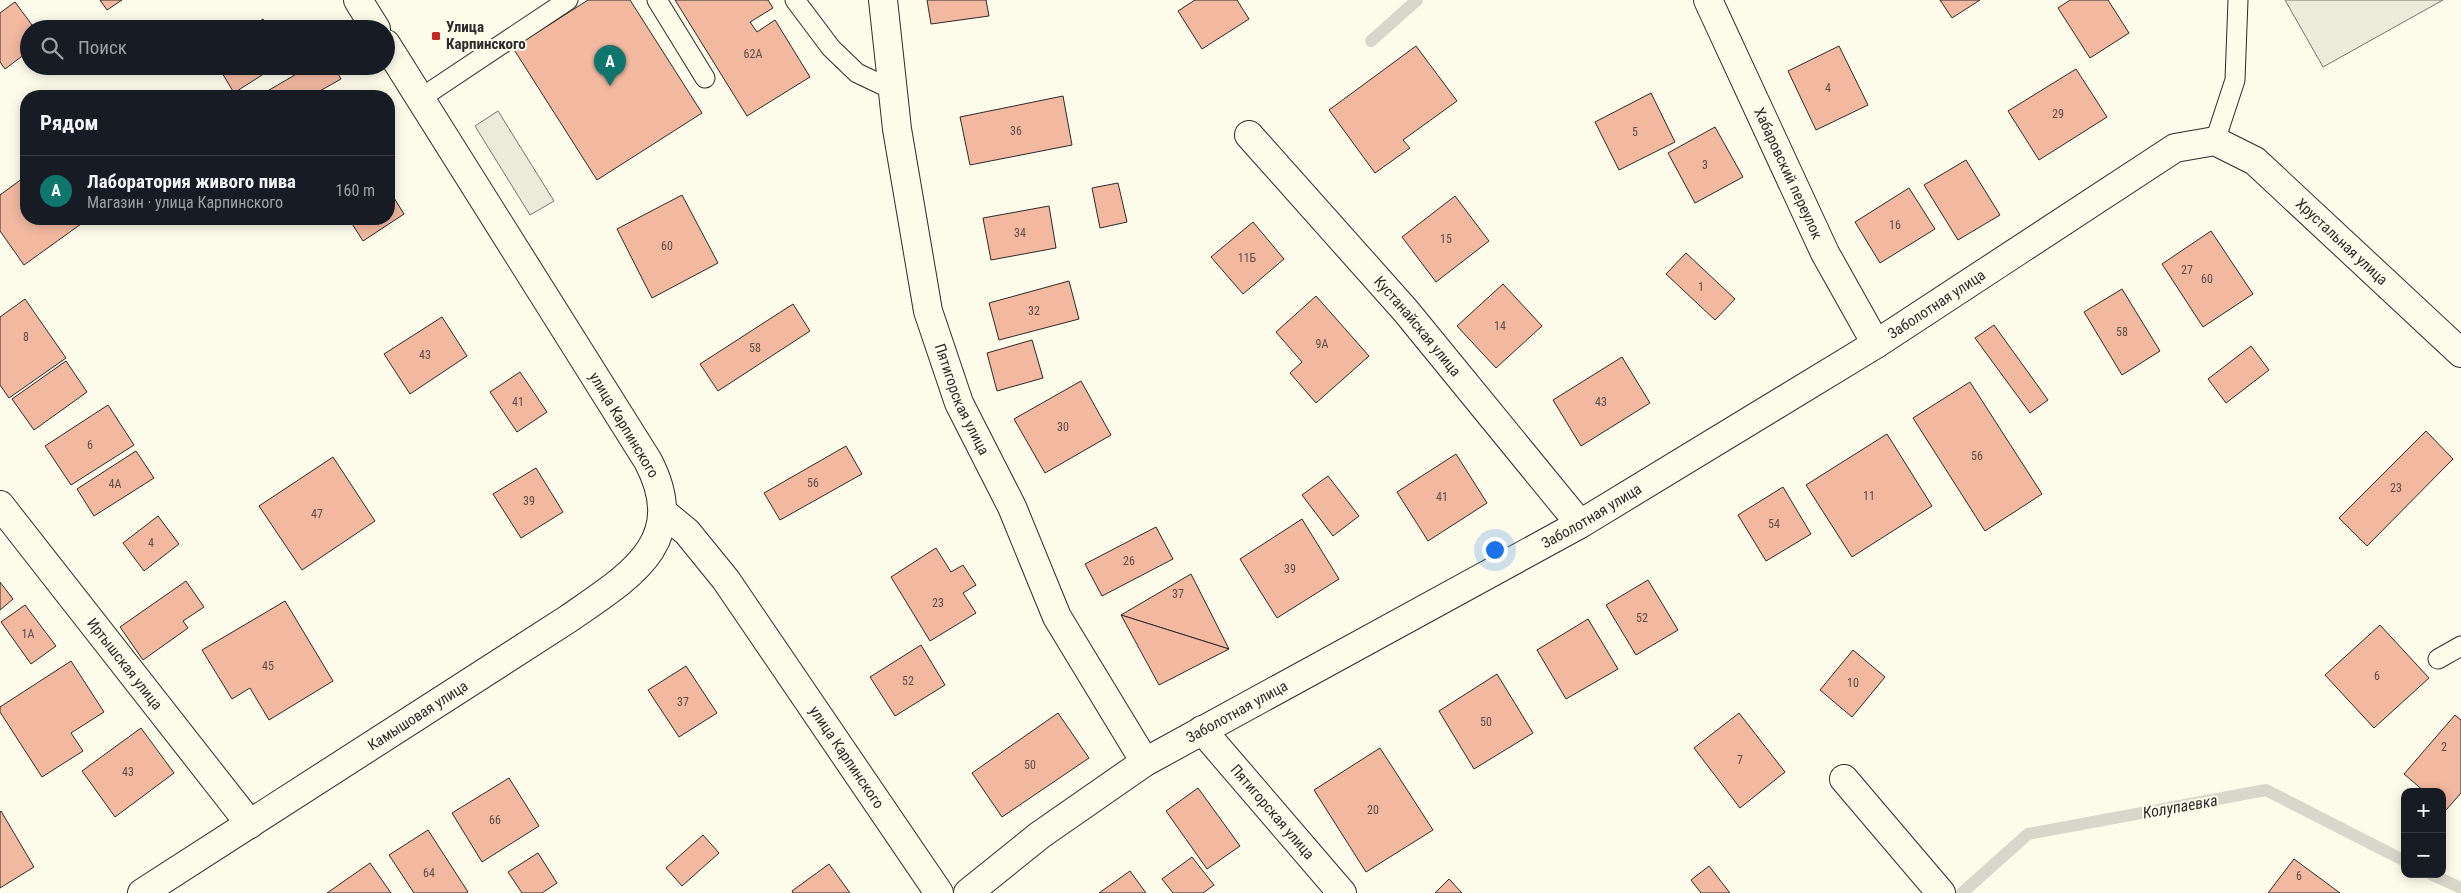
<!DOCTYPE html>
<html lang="ru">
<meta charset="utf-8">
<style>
body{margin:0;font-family:"Roboto Condensed",sans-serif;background:#20242c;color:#f1f3f6}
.controls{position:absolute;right:15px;bottom:15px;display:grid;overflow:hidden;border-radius:10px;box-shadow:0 2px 12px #0003}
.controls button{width:45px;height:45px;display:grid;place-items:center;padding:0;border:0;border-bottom:1px solid #363941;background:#171b24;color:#f1f3f6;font:25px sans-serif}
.you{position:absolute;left:1494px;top:549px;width:18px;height:18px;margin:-12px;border:4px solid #fff;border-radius:50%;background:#1a73e8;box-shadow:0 0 0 8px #1a73e833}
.badge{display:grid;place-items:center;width:32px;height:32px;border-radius:50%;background:#0f766e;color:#fff;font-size:16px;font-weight:700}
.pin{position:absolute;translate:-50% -41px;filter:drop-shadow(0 1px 2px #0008)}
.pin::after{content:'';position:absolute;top:26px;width:18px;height:15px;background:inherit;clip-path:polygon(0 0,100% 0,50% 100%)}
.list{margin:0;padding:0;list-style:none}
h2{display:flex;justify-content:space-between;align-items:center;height:65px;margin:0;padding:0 20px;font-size:21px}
h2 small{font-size:16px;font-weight:400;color:#9ea1a6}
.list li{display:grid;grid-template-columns:32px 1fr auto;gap:15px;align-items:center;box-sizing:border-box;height:70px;padding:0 20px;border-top:1px solid #363941}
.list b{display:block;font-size:19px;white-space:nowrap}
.list p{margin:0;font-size:16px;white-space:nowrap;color:#9ea1a6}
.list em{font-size:16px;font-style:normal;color:#9ea1a6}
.icon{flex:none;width:28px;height:28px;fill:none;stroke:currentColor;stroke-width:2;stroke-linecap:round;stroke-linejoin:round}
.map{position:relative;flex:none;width:2461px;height:893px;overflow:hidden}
.search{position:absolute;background:#171b24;box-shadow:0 2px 12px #0003;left:20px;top:20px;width:375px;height:55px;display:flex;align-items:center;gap:12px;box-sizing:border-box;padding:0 18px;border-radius:28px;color:#9ea1a6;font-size:19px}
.panel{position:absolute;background:#171b24;box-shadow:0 2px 12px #0003;left:20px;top:90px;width:375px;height:135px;border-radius:20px}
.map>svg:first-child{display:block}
.green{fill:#ecebdb;stroke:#74746e}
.parking{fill:#eceadb;stroke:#74746e}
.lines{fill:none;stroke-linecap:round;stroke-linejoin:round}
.stream{stroke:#d8d7c9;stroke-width:12}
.building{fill:#f2b8a0;stroke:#2b2b2b}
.service-casing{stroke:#2b2b2b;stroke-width:21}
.minor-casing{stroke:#2b2b2b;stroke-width:30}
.secondary-casing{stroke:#2b2b2b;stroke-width:30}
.service{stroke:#fdfbea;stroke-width:19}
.minor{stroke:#fdfbea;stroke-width:28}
.secondary{stroke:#fdfbea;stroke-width:28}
.poi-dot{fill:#c62828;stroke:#fdfbea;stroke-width:2}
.labels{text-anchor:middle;stroke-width:4;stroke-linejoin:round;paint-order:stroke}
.number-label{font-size:12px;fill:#5d4e48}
.poi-label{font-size:15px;font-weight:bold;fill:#2b2b2b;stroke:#fdfbea;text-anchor:start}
.street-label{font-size:15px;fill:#2b2b2b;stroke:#fdfbea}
.water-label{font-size:16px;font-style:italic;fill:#2b2b2b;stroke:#fdfbea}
</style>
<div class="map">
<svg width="2461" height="893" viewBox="0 0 2461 893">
<rect width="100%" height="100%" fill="#fdfbea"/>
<polygon class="green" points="2285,0 2443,0 2323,67"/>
<polygon class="parking" points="498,111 554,201 530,215 475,126"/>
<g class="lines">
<g class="stream">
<polyline points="1371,41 1417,0"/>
<polyline points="2431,874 2461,888"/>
<polyline points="1962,893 2028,834 2266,790 2405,861"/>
</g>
</g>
<g class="building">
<polygon points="100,0 122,0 107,10"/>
<polygon points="588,0 630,0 702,113 597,180 513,48"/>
<polygon points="675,0 768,0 773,8 750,22 757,32 775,20 810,77 747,116"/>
<polygon points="927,0 986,0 989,16 931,24"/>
<polygon points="1195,0 1237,0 1249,19 1202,49 1178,11"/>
<polygon points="1940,0 1980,0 1952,18"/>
<polygon points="2070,0 2108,0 2129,33 2090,58 2058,8"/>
<polygon points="15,2 35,29 29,29 29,51 5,69 0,62 0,13"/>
<polygon points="263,19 269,29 248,29"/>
<polygon points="1416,46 1457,101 1403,140 1410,148 1375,173 1329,110"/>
<polygon points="1839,46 1868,105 1816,130 1788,71"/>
<polygon points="218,66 276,66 234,93"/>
<polygon points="310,66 334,66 341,79 311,96 259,96"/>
<polygon points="2076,69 2107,117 2039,160 2008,111"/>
<polygon points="1651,93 1675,142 1619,170 1595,122"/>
<polygon points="1063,96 1072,145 970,165 960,117"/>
<polygon points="1715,127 1743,177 1695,203 1668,153"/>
<polygon points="1966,160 2000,215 1958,240 1924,185"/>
<polygon points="26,176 26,219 88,219 24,265 0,231 0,195"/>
<polygon points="1118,183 1127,222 1100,228 1092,188"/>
<polygon points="1909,188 1935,229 1880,263 1855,222"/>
<polygon points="389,190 404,214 363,241 349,219 389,219"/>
<polygon points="682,195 718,263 652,298 617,229"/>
<polygon points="1455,196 1489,241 1436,282 1402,237"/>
<polygon points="1049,206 1056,248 991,260 983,218"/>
<polygon points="1253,222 1284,259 1243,294 1211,257"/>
<polygon points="2211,231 2253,294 2203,327 2162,264"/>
<polygon points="1686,253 1735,299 1715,320 1666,274"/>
<polygon points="1069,281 1079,319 999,340 989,303"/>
<polygon points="1503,284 1542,326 1496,368 1457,326"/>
<polygon points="2122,289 2160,351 2122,375 2084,312"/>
<polygon points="1316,296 1369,356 1316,403 1290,373 1302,362 1276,332"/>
<polygon points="25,299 66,358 9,398 0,385 0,317"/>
<polygon points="793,304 810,331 718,391 700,364"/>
<polygon points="442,317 467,356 410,394 384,354"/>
<polygon points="1994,325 2048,400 2030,413 1975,338"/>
<polygon points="1032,340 1043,378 997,391 987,353"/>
<polygon points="2251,346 2269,370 2226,403 2208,379"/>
<polygon points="1622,357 1650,403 1581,446 1553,400"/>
<polygon points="66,361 87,392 34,430 12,399"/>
<polygon points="520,372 547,412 517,432 490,392"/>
<polygon points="1081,381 1111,435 1045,473 1014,419"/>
<polygon points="1970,382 2042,494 1985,531 1913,418"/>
<polygon points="108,405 134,445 71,485 45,446"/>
<polygon points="2426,431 2453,459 2367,546 2339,518"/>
<polygon points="1887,434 1932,506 1852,557 1806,485"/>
<polygon points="846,446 862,474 780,520 764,493"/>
<polygon points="136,451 154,478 94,516 77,489"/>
<polygon points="1456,454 1487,503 1428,541 1397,492"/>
<polygon points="333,457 375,521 302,570 259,506"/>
<polygon points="536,468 563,512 521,538 493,494"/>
<polygon points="1328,476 1359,516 1333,536 1302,495"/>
<polygon points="1783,487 1811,534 1766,561 1738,515"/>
<polygon points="158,516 179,544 144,571 123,543"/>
<polygon points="1302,519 1339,579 1277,618 1240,559"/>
<polygon points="1156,527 1173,559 1102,596 1085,564"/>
<polygon points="936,548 951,572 963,565 976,585 963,593 976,613 930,641 891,577"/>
<polygon points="1191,574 1229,649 1121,615"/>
<polygon points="1648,580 1678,630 1636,655 1606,605"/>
<polygon points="186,581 204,607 183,621 188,628 143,660 120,627"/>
<polygon points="0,582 13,599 0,610"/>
<polygon points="285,601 333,681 269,720 250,688 232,699 202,650"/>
<polygon points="25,605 56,646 31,664 1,622"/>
<polygon points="1121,615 1229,649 1159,685"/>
<polygon points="1588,619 1618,669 1566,699 1537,650"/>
<polygon points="2380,625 2429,678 2374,728 2325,675"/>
<polygon points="921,645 945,685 895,716 870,677"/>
<polygon points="1853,650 1885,677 1852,717 1820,690"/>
<polygon points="71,661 104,712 71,733 83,751 42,777 0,712 0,707"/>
<polygon points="686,666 717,713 679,737 648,690"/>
<polygon points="1497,674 1533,733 1474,769 1439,711"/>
<polygon points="1058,713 1089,758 1002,817 972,773"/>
<polygon points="1739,713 1785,772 1740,808 1694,748"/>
<polygon points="2455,715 2461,720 2461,793 2446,810 2442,806 2442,792 2425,792 2404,774"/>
<polygon points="141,728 174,773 115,817 82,771"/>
<polygon points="1380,748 1433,830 1366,872 1314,790"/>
<polygon points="509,778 539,826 482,862 452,813"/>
<polygon points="1198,788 1240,846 1207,869 1166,811"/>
<polygon points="1,811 34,867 0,888 0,812"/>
<polygon points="428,830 468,892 466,893 414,893 389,855"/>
<polygon points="703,835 719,853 682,886 666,868"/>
<polygon points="538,853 557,883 542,893 522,893 508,872"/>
<polygon points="1192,857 1214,885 1203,893 1173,893 1162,879"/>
<polygon points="2294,859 2340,893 2268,893"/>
<polygon points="370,863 391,893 327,893"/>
<polygon points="829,864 850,893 793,893 792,891"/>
<polygon points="1709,866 1730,893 1701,893 1691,880"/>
<polygon points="1130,871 1146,893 1099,893"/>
<polygon points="1449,879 1462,893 1435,893"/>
</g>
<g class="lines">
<g class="service-casing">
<g id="service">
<polyline points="657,0 705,78"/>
<polyline points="795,0 831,48 857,73 893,90"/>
<polyline points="421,98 568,0"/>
<polyline points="2215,141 2235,80 2238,0"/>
<polyline points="2438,659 2461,646"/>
</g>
</g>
<g class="minor-casing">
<g id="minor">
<path id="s1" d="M 883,0 L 897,129 L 928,311 L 959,403 L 1012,507 L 1057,617 L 1145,762"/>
<path id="s2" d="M 1708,0 L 1825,253 L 1876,344"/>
<path id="s3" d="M 1249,135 L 1405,310 L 1580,524"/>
<path id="s4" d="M 0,505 L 250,824"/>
<path id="s5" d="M 664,513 L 687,532 L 726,580 L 939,893"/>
<path id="s6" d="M 1202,730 L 1342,893"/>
<polyline points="1844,779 1941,893"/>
<path id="s7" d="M 968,893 L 1040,835 L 1145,762 L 1580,524 L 1876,344 L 2175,148 L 2215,141 L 2255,161 L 2461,353"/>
</g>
</g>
<g class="secondary-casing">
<g id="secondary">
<polyline points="358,0 376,29"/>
<path id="s8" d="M 142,893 L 568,619 C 628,577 691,543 648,461 L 386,44"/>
</g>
</g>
<use href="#service" class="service"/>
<use href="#minor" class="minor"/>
<use href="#secondary" class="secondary"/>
</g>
<rect class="poi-dot" x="431" y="31" width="10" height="10" rx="2.5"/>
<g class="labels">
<g class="number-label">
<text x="753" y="58">62А</text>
<text x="1828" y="92">4</text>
<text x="2058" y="118">29</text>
<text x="1016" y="135">36</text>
<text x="1635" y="136">5</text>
<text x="1705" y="169">3</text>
<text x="1895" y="229">16</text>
<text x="1020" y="237">34</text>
<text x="1446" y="243">15</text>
<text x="667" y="250">60</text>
<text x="1247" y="262">11Б</text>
<text x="2187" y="274">27</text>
<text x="2207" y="283">60</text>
<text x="1701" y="291">1</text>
<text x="1034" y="315">32</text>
<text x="1500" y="330">14</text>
<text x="2122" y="336">58</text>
<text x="26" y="341">8</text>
<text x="1322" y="348">9А</text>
<text x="755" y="352">58</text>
<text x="425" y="359">43</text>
<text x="518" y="406">41</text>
<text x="1601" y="406">43</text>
<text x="1063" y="431">30</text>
<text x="90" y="449">6</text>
<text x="1977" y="460">56</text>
<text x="813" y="487">56</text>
<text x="115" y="488">4А</text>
<text x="2396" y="492">23</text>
<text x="1869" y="500">11</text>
<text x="1442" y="501">41</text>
<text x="529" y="505">39</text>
<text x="317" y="518">47</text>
<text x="1774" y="528">54</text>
<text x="151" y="547">4</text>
<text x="1129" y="565">26</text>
<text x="1290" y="573">39</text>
<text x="1178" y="598">37</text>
<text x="938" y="607">23</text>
<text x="1642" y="622">52</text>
<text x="28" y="638">1А</text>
<text x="268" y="670">45</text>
<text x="2377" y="680">6</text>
<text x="908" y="685">52</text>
<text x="1853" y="687">10</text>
<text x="683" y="706">37</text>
<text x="1486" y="726">50</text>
<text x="2444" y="751">2</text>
<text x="1740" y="764">7</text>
<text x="1030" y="769">50</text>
<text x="128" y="776">43</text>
<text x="1373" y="814">20</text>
<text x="495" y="824">66</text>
<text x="429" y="877">64</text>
<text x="2299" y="880">6</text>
</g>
<g class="poi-label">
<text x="446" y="32">Улица<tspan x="446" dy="17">Карпинского</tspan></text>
</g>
<g class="street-label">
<text dy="5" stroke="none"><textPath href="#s2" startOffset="191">Хабаровский переулок</textPath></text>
<text dy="5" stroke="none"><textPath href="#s7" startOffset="1624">Хрустальная улица</textPath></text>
<text dy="5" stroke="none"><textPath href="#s7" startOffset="1135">Заболотная улица</textPath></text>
<text dy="5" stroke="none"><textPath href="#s3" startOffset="255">Кустанайская улица</textPath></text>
<text dy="5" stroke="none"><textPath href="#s1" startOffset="409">Пятигорская улица</textPath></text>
<text transform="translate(624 425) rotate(59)" y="5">улица Карпинского</text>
<text dy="5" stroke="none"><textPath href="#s7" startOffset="730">Заболотная улица</textPath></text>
<text dy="5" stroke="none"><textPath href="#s4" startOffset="202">Иртышская улица</textPath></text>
<text dy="5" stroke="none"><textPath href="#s7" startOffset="325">Заболотная улица</textPath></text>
<text dy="5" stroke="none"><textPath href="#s8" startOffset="328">Камышовая улица</textPath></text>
<text dy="5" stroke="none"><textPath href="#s5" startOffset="306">улица Карпинского</textPath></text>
<text dy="5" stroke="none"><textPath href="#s6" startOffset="108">Пятигорская улица</textPath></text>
</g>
<g class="water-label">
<text transform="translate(2180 806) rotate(-10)" y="6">Колупаевка</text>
</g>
</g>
</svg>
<div class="controls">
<button>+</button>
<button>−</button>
</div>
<div class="you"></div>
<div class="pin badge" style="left:610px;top:86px">A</div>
<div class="search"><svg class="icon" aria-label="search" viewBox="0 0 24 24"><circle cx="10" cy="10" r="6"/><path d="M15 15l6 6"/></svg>Поиск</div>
<section class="panel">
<h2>Рядом<small></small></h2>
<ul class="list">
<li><span class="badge">A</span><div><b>Лаборатория живого пива</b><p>Магазин · улица Карпинского</p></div><em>160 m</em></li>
</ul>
</section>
</div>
